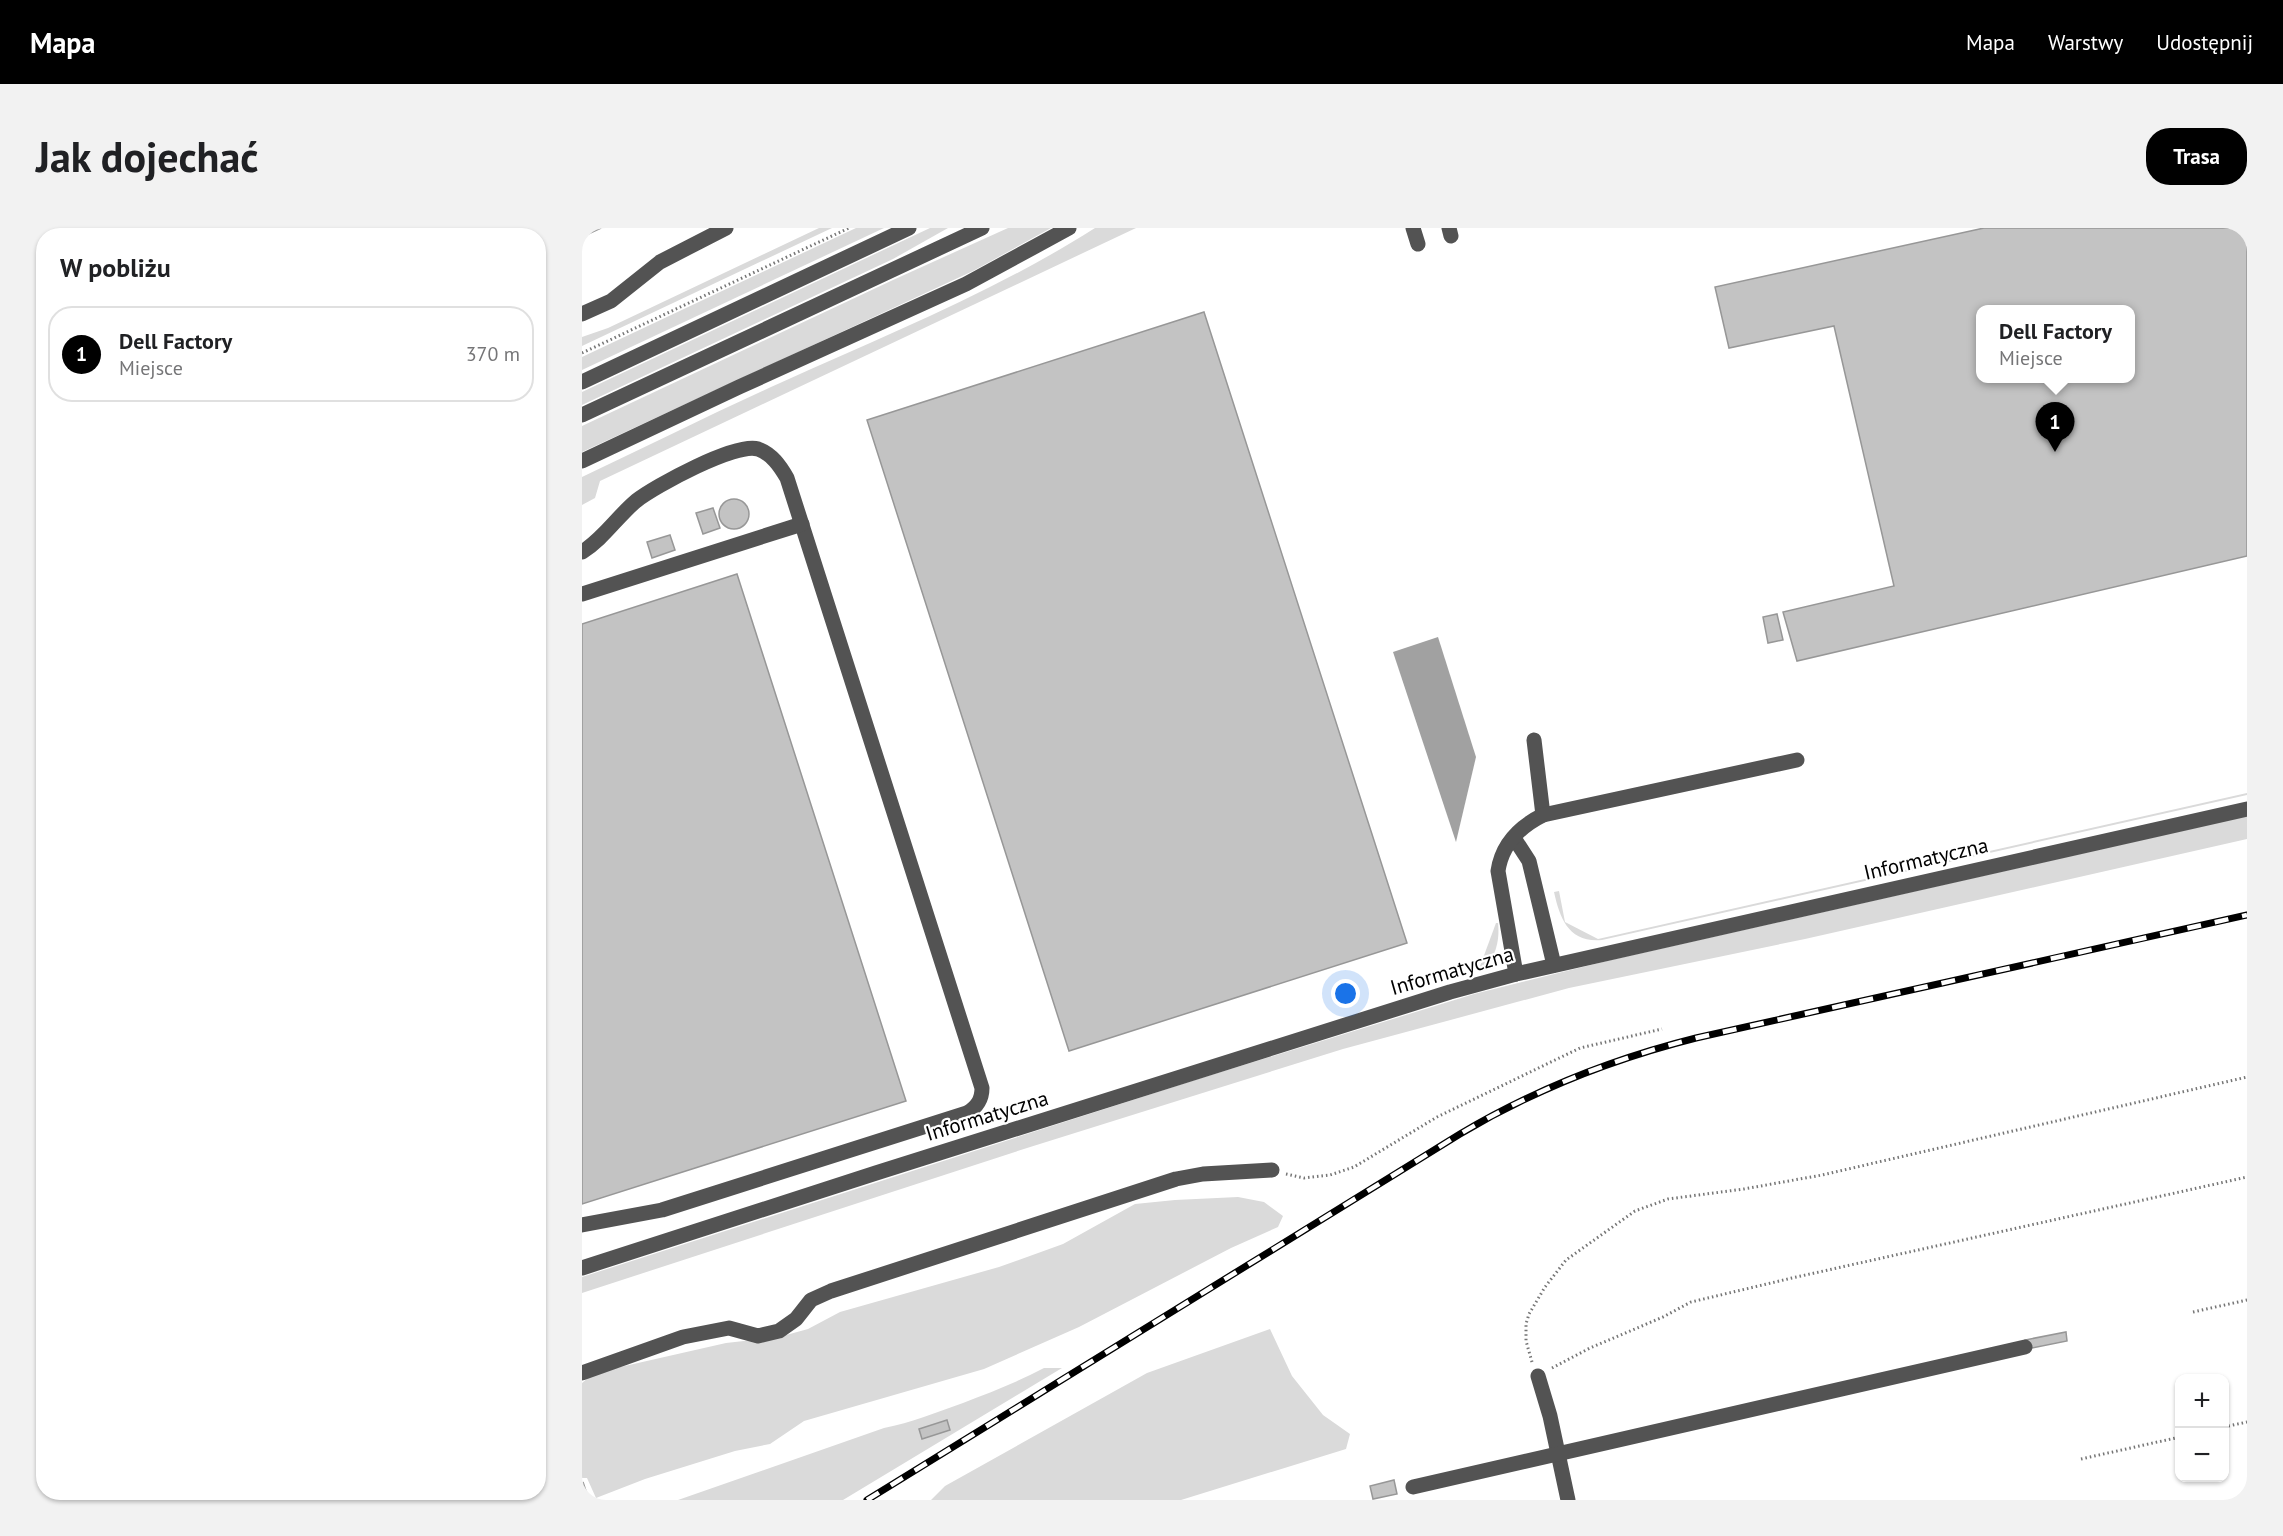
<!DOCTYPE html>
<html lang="pl">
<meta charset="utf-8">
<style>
body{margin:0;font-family:"PT Sans",sans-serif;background:#f2f2f2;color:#202124}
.controls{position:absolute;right:18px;bottom:18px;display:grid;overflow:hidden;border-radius:12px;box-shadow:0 2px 4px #0004}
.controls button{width:54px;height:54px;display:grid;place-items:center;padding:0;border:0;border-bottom:2px solid #e0e0e0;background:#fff;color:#202124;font:30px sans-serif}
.you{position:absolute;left:764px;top:766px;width:21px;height:21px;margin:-15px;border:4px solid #fff;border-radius:50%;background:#1a73e8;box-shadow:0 0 0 9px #1a73e833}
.badge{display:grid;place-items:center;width:39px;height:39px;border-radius:50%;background:#000;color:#fff;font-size:20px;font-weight:700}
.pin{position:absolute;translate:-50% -50px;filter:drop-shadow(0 2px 3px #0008)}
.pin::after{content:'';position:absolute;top:32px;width:21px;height:18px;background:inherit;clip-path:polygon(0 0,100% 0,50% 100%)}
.popup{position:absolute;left:1394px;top:77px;width:159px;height:78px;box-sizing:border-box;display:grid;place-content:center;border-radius:12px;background:#fff;filter:drop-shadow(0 2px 4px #0005);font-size:20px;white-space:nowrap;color:#757577}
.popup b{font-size:22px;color:#202124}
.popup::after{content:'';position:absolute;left:50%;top:100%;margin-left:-12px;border:12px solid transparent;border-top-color:#fff}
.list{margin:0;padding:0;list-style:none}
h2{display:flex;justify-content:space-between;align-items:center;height:78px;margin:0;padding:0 24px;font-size:26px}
h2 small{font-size:20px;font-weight:400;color:#757577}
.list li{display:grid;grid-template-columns:39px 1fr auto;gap:18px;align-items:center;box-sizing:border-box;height:96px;margin:0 12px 12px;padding:0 12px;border:2px solid #e0e0e0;border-radius:24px}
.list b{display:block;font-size:22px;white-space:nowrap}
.list p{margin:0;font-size:20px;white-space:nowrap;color:#757577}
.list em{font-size:20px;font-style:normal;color:#757577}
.map{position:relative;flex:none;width:1665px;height:1272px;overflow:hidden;border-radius:24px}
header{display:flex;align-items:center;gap:36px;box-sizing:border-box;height:84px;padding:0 30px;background:#000;color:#fff}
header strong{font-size:28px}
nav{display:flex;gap:33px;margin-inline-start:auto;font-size:21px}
.intro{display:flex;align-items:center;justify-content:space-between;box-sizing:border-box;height:144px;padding:0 36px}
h1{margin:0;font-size:42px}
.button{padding:15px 27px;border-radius:24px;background:#000;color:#fff;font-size:21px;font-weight:700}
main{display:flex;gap:36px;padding:0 36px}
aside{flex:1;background:#fff;border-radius:24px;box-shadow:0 2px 4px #0004}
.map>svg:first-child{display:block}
.green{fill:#dadada}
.water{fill:#a1a1a1}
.building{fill:#c3c3c3;stroke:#979797;stroke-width:1.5;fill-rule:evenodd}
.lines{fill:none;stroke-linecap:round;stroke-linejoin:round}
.path{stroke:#757575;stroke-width:3;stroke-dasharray:1.5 3;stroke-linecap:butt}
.minor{stroke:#535353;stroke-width:15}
.rail-casing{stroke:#000;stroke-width:7}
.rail{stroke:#fff;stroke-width:4.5;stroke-dasharray:14;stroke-linecap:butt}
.labels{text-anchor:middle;stroke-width:4.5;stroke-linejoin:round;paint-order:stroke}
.street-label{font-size:21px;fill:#000;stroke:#fff}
</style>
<header>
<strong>Mapa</strong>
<nav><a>Mapa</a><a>Warstwy</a><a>Udostępnij</a></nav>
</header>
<div class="intro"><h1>Jak dojechać</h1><a class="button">Trasa</a></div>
<main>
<aside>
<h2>W pobliżu<small></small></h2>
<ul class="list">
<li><span class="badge">1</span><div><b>Dell Factory</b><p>Miejsce</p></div><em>370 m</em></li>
</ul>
</aside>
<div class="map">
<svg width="1665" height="1272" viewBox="0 0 1665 1272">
<rect width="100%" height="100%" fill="#fff"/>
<g class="green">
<polygon points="237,0 250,0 0,118 0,109 26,100"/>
<polygon points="274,0 302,0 0,142 0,129"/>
<polygon points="348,0 366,0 311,31 0,177 0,164"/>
<polygon points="426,0 469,0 391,43 0,224 0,198 311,52"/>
<path d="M 513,0 L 554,0 L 18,253 L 13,270 L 0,277 L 0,249 C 66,218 131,185 198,155 C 305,107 414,63 513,0 Z"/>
<path d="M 1665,565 L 1665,567 L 1020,712 C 987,715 978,691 972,664 L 977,663 L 983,694 L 1016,711 Z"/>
<polygon points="1665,588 1665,611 1223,711 987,760 761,821 445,920 0,1065 0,1049 613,852 892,766 1029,732"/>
<path d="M 914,695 L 916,695 C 918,711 914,734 897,741 Z"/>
<polygon points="656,969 682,974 701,988 696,999 649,1020 497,1099 402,1141 222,1193 188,1216 153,1223 63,1251 14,1270 5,1250 0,1250 0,1155 12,1145 144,1115 197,1109 226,1101 258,1084 417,1039 481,1016 553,976 593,972"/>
<polygon points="688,1101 710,1148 741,1187 768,1206 764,1221 599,1272 349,1272 363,1258 565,1145"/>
<path d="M 462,1140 L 480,1140 L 261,1272 L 96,1272 L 302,1200 C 329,1195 355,1184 381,1175 C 409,1164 436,1154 462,1140 Z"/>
</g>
<polygon class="water" points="856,409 894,529 874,614 811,424"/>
<g class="building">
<polygon points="0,0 19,0 0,9"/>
<path d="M 1402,0 L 1665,0 L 1665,328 L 1215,433 L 1201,384 L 1312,358 L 1252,98 L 1147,120 L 1133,59 ZM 1398,82 L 1548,82 L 1548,150 L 1398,150 Z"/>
<polygon points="622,84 825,715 487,823 285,192"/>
<circle cx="152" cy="286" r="15"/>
<polygon points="131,280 138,300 121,306 114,285"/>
<polygon points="88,307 93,322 70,330 65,314"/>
<polygon points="155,346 324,873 0,976 0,396"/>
<polygon points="1195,386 1201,412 1186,415 1181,389"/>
<polygon points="1484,1104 1485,1113 1445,1121 1443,1112"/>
<polygon points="365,1192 368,1202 340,1211 337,1201"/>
<polygon points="812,1252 815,1266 791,1271 788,1258"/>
<polygon points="1,1254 7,1272 0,1272"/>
</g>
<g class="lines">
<g class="path">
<polyline points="0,125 267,0"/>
<polyline points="704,946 722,950 748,947 772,939 855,889 998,820 1080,801"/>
<polyline points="1611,1084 1665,1072"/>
<polyline points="950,1134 944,1113 944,1096 947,1086 963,1059 984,1032 1053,983 1086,971 1162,961 1240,947 1665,849"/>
<polyline points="970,1140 1008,1120 1081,1089 1109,1074 1210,1050 1665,949"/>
<polyline points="1642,1199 1665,1194"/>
<polyline points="1499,1231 1598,1209"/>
</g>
<g class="minor">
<polyline points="831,0 836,16"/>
<polyline points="867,0 869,8"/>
<polyline points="0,86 29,73 78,34 144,0"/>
<polyline points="0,154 327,0"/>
<polyline points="0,187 400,0"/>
<polyline points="0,233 157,159 384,56 487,0"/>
<path d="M 0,324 C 21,311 35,289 54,273 C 73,258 154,214 176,221 C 190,226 198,238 205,250 L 400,860 C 400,872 395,879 385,885 L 80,982 L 0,997"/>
<polyline points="0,366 220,296"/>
<polyline points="952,512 961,587"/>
<polyline points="932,610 947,633 972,737"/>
<path d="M 934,746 L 916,643 C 920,616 937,599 961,587 L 1215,532"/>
<polyline points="0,1040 294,945 868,764 934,746 1665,581"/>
<polyline points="0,1145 101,1109 147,1100 176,1108 197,1103 214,1091 229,1072 249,1063 594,951 621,946 690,942"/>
<polyline points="956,1148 968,1188 986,1272"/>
<polyline points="831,1259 1443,1119"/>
</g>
<g class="rail-casing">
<path id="rail" d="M 285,1272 L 878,906 C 952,862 1030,831 1114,810 L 1665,687"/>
</g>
<use href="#rail" class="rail"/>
</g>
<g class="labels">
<g class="street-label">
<text transform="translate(1344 631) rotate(-13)" y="7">Informatyczna</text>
<text transform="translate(870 743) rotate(-16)" y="7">Informatyczna</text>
<text transform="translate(405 888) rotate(-17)" y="7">Informatyczna</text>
</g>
</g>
</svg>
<div class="controls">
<button>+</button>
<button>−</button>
</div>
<div class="you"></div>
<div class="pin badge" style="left:1473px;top:224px">1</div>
<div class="popup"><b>Dell Factory</b>Miejsce</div>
</div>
</main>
